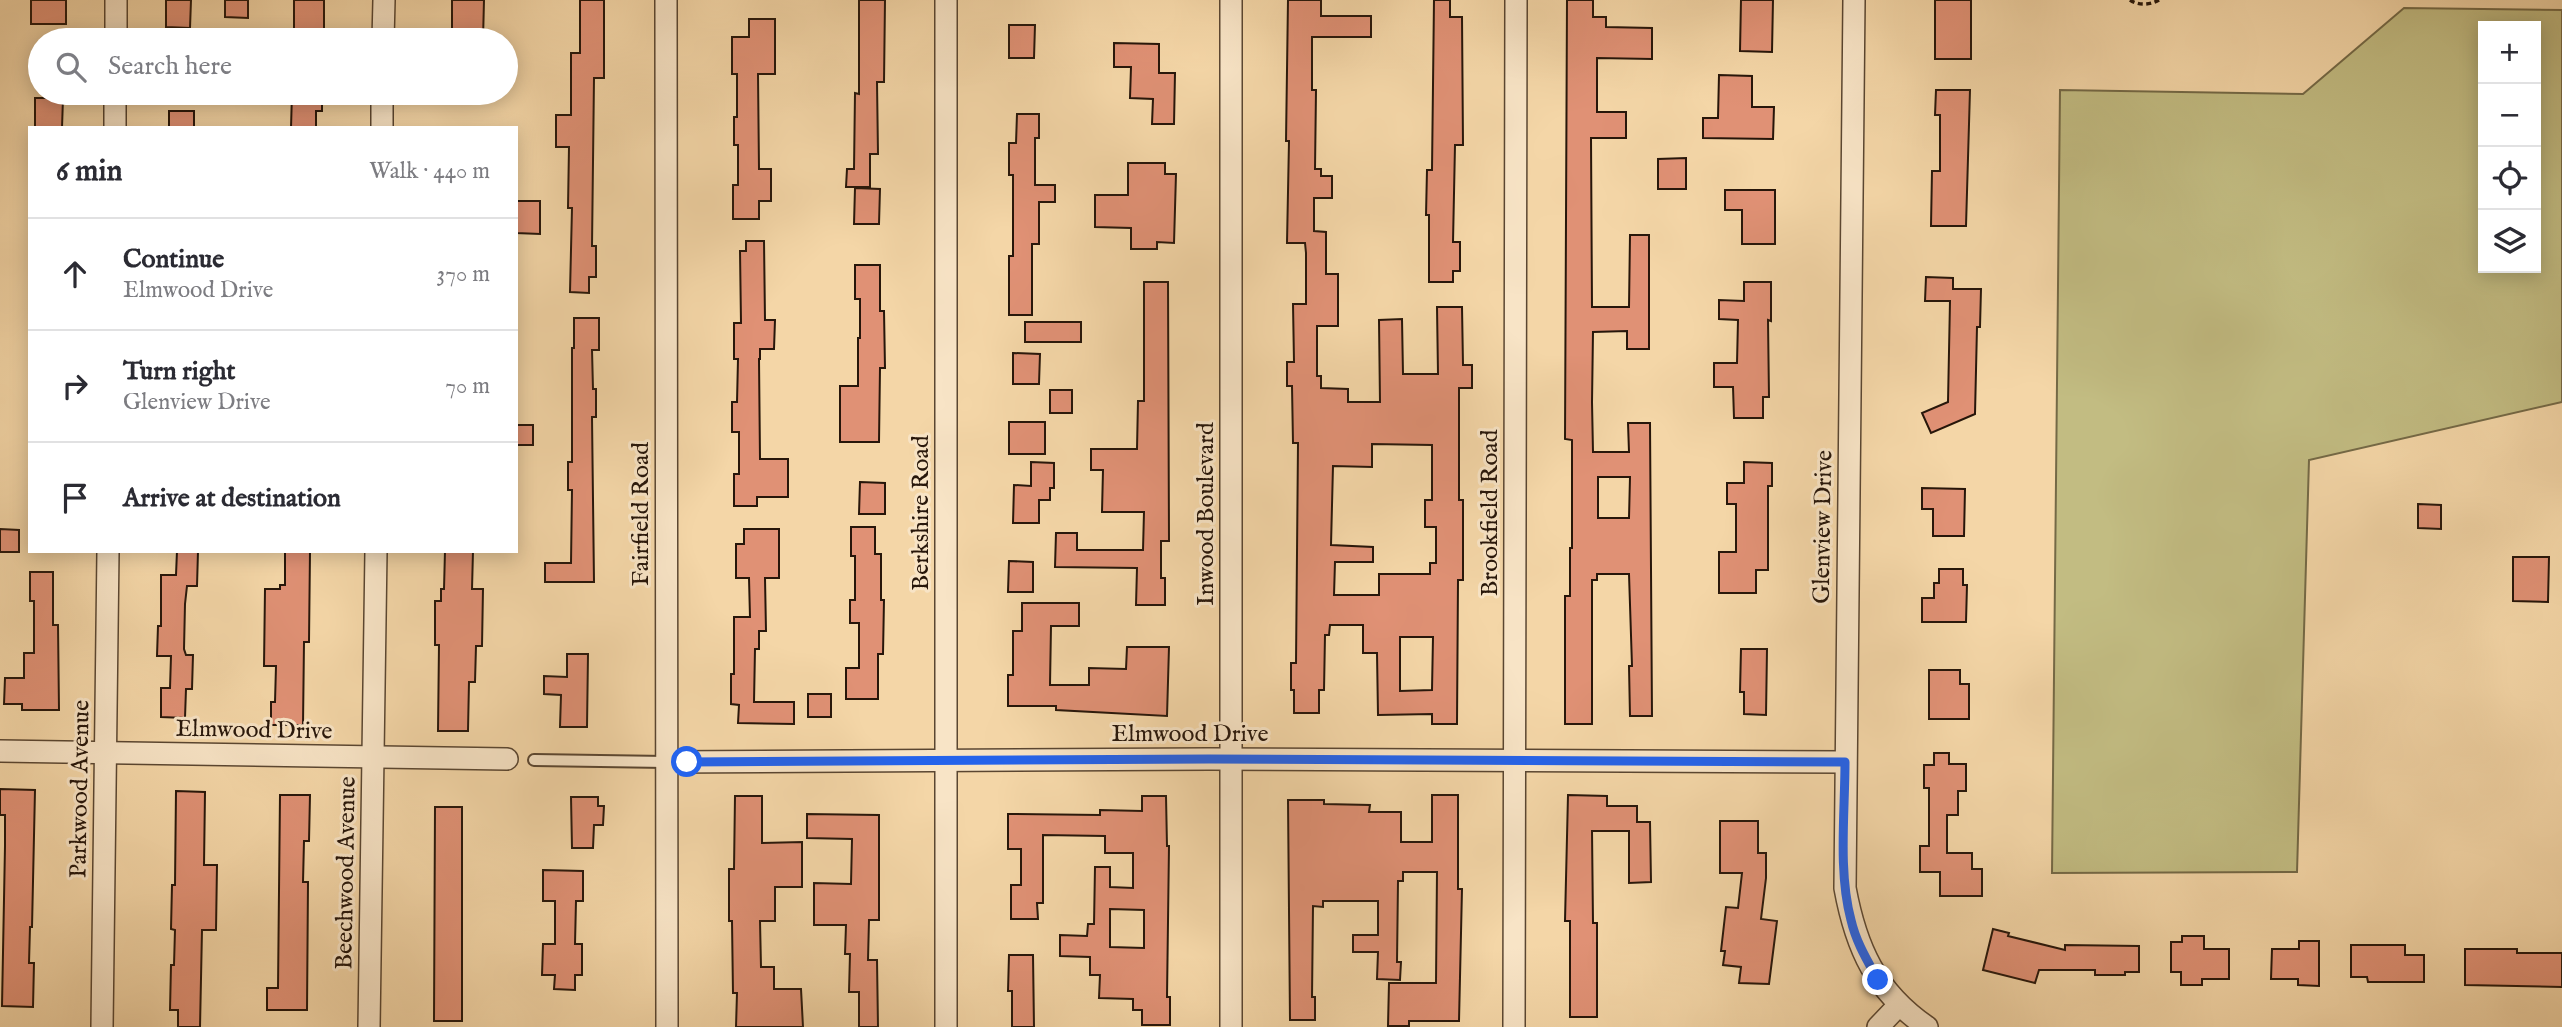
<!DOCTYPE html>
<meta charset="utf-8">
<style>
body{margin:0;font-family:"IM FELL English",serif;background:#f7f7f7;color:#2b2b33}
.controls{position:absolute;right:21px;top:21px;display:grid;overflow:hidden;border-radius:0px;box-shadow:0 4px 18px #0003}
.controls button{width:63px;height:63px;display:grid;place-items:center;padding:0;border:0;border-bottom:2px solid #e1e1e2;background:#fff;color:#2b2b33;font:35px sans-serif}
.stop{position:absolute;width:21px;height:21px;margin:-16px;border:5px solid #2563eb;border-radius:50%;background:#fff}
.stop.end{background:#2563eb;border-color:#fff;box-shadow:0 2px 7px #0008}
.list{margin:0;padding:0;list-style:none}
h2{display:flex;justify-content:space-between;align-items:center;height:91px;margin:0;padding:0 28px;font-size:30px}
h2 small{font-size:23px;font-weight:400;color:#7c7c81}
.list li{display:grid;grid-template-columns:46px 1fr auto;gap:21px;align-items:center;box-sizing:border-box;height:112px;padding:0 28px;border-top:2px solid #e1e1e2}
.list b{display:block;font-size:26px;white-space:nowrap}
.list p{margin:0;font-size:23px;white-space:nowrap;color:#7c7c81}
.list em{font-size:23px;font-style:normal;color:#7c7c81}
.icon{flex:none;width:38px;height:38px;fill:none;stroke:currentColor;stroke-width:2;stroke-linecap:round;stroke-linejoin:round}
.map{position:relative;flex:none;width:2562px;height:1027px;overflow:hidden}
.search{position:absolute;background:#fff;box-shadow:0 4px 18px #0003;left:28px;top:28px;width:490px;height:77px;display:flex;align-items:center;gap:18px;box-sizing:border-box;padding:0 24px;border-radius:38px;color:#7c7c81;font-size:26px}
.panel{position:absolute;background:#fff;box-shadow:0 4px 18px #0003;left:28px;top:126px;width:490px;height:427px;border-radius:0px}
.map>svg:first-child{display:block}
.green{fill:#c2bc82;stroke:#746946;stroke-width:2;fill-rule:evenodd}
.building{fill:#e09175;stroke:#27160a;stroke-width:2;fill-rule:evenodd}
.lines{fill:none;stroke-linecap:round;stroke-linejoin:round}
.service-casing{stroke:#5a4631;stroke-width:14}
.minor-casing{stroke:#5a4631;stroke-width:24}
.path{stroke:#27160a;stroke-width:3.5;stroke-dasharray:5 3.5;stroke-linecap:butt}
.service{stroke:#f8e4c6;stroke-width:10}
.minor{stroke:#f8e4c6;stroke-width:21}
.route{stroke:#2563eb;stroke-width:9}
.labels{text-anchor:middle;stroke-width:6;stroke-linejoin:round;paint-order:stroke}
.street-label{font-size:24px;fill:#27160a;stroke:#f8e4c6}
</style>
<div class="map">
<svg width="2562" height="1027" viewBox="0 0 2562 1027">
<rect width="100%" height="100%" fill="#f4d6a7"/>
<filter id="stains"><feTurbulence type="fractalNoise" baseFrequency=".00286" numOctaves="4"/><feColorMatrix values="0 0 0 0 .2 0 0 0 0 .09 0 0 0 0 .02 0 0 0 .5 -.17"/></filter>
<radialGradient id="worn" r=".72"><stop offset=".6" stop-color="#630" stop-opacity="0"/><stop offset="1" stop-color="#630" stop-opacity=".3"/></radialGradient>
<path class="green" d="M 2404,8 L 2562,10 L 2562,402 L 2309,460 L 2297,872 L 2052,873 L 2060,90 L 2303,94 ZM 2483,26 L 2536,26 L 2536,268 L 2483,268 Z"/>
<g class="building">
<rect x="31" y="0" width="35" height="24"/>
<polygon points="166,0 191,0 190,28 166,27"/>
<polygon points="225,0 248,0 248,18 225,17"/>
<polygon points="294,0 324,0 324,34 296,34 296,30 294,30"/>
<polygon points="452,0 484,0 483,40 452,40"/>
<polygon points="580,0 604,0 604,78 594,78 592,246 596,246 596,277 589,277 589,293 570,292 572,208 568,208 569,147 556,147 556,115 571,115 571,53 580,53"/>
<polygon points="859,0 885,0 884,82 877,82 878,154 870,154 870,187 846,187 847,169 854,169 855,93 859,94"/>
<path d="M 1288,0 L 1321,0 L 1321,16 L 1371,16 L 1371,37 L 1312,37 L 1312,90 L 1316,90 L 1315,169 L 1321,169 L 1321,176 L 1332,176 L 1332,198 L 1314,198 L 1314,231 L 1326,232 L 1326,274 L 1338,274 L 1338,326 L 1317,326 L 1317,376 L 1321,376 L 1321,388 L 1348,389 L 1348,402 L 1380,402 L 1379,320 L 1402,319 L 1403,374 L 1438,374 L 1437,307 L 1462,307 L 1463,365 L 1472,365 L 1472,388 L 1459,388 L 1459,500 L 1463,500 L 1463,580 L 1458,580 L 1457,724 L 1432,724 L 1432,714 L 1378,715 L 1377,653 L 1363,653 L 1363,625 L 1330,625 L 1329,635 L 1325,635 L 1324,690 L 1319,690 L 1319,713 L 1294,713 L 1294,690 L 1291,690 L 1291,663 L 1296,663 L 1298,443 L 1293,443 L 1292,386 L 1287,386 L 1287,362 L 1294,362 L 1293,304 L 1306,304 L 1306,253 L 1305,243 L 1287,243 L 1289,141 L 1286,141 ZM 1372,444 L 1432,445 L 1432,500 L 1425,500 L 1425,527 L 1436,527 L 1436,563 L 1430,563 L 1430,574 L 1379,574 L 1379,595 L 1334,595 L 1335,562 L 1373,562 L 1373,547 L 1331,545 L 1333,466 L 1372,467 ZM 1400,637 L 1433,637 L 1432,690 L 1400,691 Z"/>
<polygon points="1434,0 1450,0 1450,17 1462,17 1463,145 1455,145 1453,242 1460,242 1460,271 1453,271 1453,282 1429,282 1429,215 1426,215 1427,170 1432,170"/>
<path d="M 1567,0 L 1593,0 L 1593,17 L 1606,17 L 1606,27 L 1652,28 L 1652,59 L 1597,58 L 1597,112 L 1626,112 L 1626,138 L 1591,138 L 1592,307 L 1629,307 L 1630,235 L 1649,235 L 1649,349 L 1627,349 L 1627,331 L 1593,332 L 1592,402 L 1593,452 L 1629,452 L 1628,423 L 1650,423 L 1652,716 L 1630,716 L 1629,666 L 1632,666 L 1629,574 L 1597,574 L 1597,580 L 1592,580 L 1592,724 L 1565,724 L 1565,596 L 1570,596 L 1570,548 L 1572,548 L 1572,440 L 1565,439 ZM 1598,477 L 1630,477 L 1629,518 L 1598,518 Z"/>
<polygon points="1741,0 1773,0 1772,52 1740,51"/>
<rect x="1935" y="0" width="36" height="59"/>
<polygon points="749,19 775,19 775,74 758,74 759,169 771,169 771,201 759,201 759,219 733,219 733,185 738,185 738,145 734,145 734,117 737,117 737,74 732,74 732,37 749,37"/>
<polygon points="1009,25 1035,25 1034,58 1009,58"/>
<polygon points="1114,43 1159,44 1159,73 1175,73 1174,124 1152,124 1153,99 1130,98 1131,67 1114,67"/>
<polygon points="1719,75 1752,76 1752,107 1774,107 1773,139 1703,138 1703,118 1718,118"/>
<polygon points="1936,90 1970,90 1966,226 1931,226 1932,171 1940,171 1940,115 1935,115"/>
<polygon points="292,93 322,93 322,111 316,111 316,128 291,128"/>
<polygon points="35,98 63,98 62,128 35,128"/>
<rect x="169" y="111" width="25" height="17"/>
<polygon points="1017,114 1039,114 1039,138 1035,138 1035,185 1055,185 1055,202 1039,202 1039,244 1032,244 1032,315 1009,315 1009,256 1013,256 1013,175 1009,175 1009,143 1016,143"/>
<polygon points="1686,158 1686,189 1658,189 1658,159"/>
<polygon points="1128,163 1165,163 1165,174 1176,174 1174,243 1157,242 1157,249 1131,249 1131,228 1095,227 1095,195 1128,195"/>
<polygon points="855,188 880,189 879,224 854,224"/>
<polygon points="1725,190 1775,190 1775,244 1742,244 1742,210 1725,210"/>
<polygon points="516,201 540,201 540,234 516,233"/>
<polygon points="746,241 764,241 765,320 775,320 774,349 760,349 760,359 759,359 760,459 788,459 788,497 757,497 757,506 734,506 734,474 739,474 739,432 732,432 732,402 737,402 738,359 734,359 734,323 741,323 740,251 746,251"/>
<polygon points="855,265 880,265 880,311 884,311 885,368 880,368 879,442 840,442 840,386 858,386 858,338 860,338 860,299 855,299"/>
<polygon points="1926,277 1953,278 1953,289 1981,289 1980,327 1977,327 1975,414 1931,433 1922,413 1948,402 1950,301 1925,301"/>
<polygon points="1144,282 1168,282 1169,541 1161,541 1161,578 1165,578 1165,605 1136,605 1137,568 1055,567 1056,533 1077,533 1077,550 1143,550 1144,512 1102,512 1103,470 1091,470 1091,449 1137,449 1138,401 1144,401"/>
<polygon points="1744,282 1771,282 1771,321 1768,320 1769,397 1763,397 1763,418 1734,418 1733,387 1714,387 1714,363 1737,363 1738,320 1719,319 1719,300 1744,301"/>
<polygon points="574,318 599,318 599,350 592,350 593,389 596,389 596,417 592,417 594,582 545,582 545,563 571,563 572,490 568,490 568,462 572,462 572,348 574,348"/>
<rect x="1025" y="322" width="56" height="20"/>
<polygon points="1013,353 1040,354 1039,384 1013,384"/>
<rect x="1050" y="390" width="22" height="23"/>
<rect x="1009" y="422" width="36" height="32"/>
<rect x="516" y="425" width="17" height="20"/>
<polygon points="1031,462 1054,463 1054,488 1050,488 1050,500 1039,500 1039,523 1013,523 1014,485 1031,486"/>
<polygon points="1744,462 1772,463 1772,486 1768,486 1768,570 1756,570 1756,593 1719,593 1719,552 1736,552 1736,504 1727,504 1727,483 1744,483"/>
<polygon points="860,482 885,483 885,514 859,514"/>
<polygon points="1922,488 1965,489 1964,536 1933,536 1933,509 1922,509"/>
<polygon points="2418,504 2441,505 2441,529 2418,528"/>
<polygon points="851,527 875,527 875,554 881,554 881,600 884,600 883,654 878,654 878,699 846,699 846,668 859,668 859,623 850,623 850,600 855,600 855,556 851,556"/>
<polygon points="0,529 19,530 19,552 0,552"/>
<polygon points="744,529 779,529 779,578 765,578 766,631 759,631 759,649 755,649 754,702 794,702 794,724 738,723 739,705 731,704 731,674 734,674 734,617 750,617 749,578 736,578 736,544 744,544"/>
<polygon points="177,551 198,551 197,586 187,586 185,604 184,649 186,655 193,655 192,689 186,689 185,718 161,717 161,688 170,688 171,656 157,656 158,626 161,626 161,575 176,575"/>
<polygon points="285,551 310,551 309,642 304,642 303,725 271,725 271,702 275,702 276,666 264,666 265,589 280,589 280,585 285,585"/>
<polygon points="445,551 473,551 472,589 483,589 482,646 476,646 475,682 469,682 468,731 438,731 439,645 435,645 435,601 441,601 441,589 444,589"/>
<polygon points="2513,557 2549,557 2548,602 2513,601"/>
<polygon points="1009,561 1033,562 1033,592 1008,592"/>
<polygon points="1939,569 1963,569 1963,585 1967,585 1966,622 1922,622 1922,598 1934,598 1934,583 1939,583"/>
<polygon points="30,572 53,572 53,625 58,625 59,710 22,710 22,704 4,704 5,678 24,678 24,653 34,653 34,601 30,601"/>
<polygon points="1022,603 1079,603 1079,626 1051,626 1050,685 1089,685 1089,668 1126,669 1127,647 1169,647 1167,716 1056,710 1056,706 1008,706 1008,675 1013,675 1013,631 1022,631"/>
<polygon points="1741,649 1767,649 1766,715 1744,714 1744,692 1740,692"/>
<polygon points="567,654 588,654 587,727 560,727 561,695 544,694 544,676 567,677"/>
<polygon points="1929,670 1960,670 1960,684 1969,684 1969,719 1929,719"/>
<rect x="808" y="694" width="23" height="23"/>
<polygon points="1934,753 1949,753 1949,764 1966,764 1966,791 1958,791 1958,815 1947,815 1947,853 1972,853 1972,869 1982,869 1982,896 1940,896 1940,872 1920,872 1920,846 1929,846 1929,788 1924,788 1924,765 1934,765"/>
<polygon points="0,789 35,790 32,927 30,927 29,963 34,963 33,1007 2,1006 5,846 5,815 0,815"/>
<polygon points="176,791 205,792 204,865 217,865 216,930 202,930 200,1027 178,1027 178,1010 170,1010 171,965 174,965 175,930 171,929 172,885 175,885"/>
<polygon points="280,795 310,795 309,841 304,841 303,882 308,882 307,1010 267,1010 267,988 278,988"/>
<polygon points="1432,795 1458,795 1458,889 1462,889 1459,1021 1409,1021 1409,1026 1388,1026 1389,983 1436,983 1437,872 1403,872 1403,881 1398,881 1397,962 1401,962 1400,980 1377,979 1378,952 1353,952 1353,935 1378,935 1378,901 1323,901 1323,907 1313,906 1312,997 1315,997 1315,1020 1290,1020 1288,800 1324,800 1324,804 1370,805 1369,812 1401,812 1401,842 1432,842"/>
<polygon points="1568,795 1607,796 1607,806 1637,806 1637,822 1650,822 1651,882 1629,883 1629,831 1592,831 1593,923 1597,923 1597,1017 1570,1017 1570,921 1565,921"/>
<polygon points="735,796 762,796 762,843 802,842 802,887 775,887 775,921 760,921 761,967 774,967 774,989 801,989 803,1027 736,1027 737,993 733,993 732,921 729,921 729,869 734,869"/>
<path d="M 1142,796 L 1166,796 L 1167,846 L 1169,846 L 1167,997 L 1170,997 L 1170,1025 L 1142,1025 L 1142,1010 L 1133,1010 L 1133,999 L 1099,998 L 1100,975 L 1090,975 L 1090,957 L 1060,956 L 1060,935 L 1087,936 L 1088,924 L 1094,924 L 1095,867 L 1110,867 L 1110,887 L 1133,888 L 1133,853 L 1105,853 L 1105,836 L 1043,835 L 1043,903 L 1037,903 L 1038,919 L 1011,919 L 1011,885 L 1021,885 L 1021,849 L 1008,849 L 1008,814 L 1100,815 L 1100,810 L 1142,811 ZM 1110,909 L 1144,910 L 1144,948 L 1110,947 Z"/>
<polygon points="571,797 598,797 598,806 604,806 603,825 594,825 593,848 572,848"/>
<polygon points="435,807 462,807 462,1021 434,1021"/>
<polygon points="807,814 879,815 879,920 869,920 868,960 877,960 878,1027 859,1027 859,992 849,992 850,954 845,954 846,925 814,925 814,883 851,884 852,839 807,838"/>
<polygon points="1720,821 1758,821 1758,853 1766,853 1766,878 1761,919 1777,921 1769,984 1739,983 1741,967 1723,965 1725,951 1721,951 1726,907 1738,908 1742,873 1720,873"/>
<polygon points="543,870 583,871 583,901 576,901 575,944 582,944 582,975 575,975 575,990 554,989 555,975 542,975 543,944 555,944 555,901 543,901"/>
<polygon points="1993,929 2009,933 2008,936 2065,950 2065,945 2139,946 2139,972 2125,972 2125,975 2095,975 2095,970 2039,970 2035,983 1983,970"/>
<polygon points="2182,936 2204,936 2204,949 2229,949 2229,979 2202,979 2202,985 2181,985 2181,972 2171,972 2171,942 2182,942"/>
<polygon points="2299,941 2319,941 2319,986 2298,985 2298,979 2271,979 2272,949 2299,949"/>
<polygon points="2351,945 2405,945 2405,955 2424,955 2424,982 2368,982 2367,977 2351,977"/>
<polygon points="2465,949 2517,949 2517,953 2562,953 2562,987 2465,985"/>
<polygon points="1009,955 1033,955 1034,1027 1012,1027 1012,991 1008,991"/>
</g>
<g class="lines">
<g class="service-casing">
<polyline id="service" points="534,760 666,762"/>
</g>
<g class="minor-casing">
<g id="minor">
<polyline points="666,0 667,1027"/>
<polyline points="1231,0 1231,1027"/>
<path d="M 1854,0 L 1845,888 C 1856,948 1876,992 1927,1027"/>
<polyline points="116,40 116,0"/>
<polyline points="383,40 384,0"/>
<polyline points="115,128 115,93"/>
<polyline points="382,128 382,93"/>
<polyline points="0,751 507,759"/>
<polyline points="666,762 1209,759 1845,762"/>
<polyline points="102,1027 108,551"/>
<polyline points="369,1027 376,551"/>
<polyline points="946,1027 946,0"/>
<polyline points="1514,1027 1516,0"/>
<polyline points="1878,1027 1899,1005"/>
</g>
</g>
<path class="path" d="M 2130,0 C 2139,6 2150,5 2159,0"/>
<use href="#service" class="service"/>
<use href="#minor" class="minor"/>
</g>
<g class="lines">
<path class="route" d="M 687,762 L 1209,759 L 1845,762 C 1845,812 1838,872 1851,920 C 1856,942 1867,960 1878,980"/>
</g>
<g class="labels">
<g class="street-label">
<text transform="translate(920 513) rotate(-90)" y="8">Berkshire Road</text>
<text transform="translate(1489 513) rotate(-90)" y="8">Brookfield Road</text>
<text transform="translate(640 514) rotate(-90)" y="8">Fairfield Road</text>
<text transform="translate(1205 514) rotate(-90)" y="8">Inwood Boulevard</text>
<text transform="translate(1822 527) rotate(-89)" y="8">Glenview Drive</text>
<text transform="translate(254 729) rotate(1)" y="8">Elmwood Drive</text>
<text x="1190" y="741">Elmwood Drive</text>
<text transform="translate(79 789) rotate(-89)" y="8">Parkwood Avenue</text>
<text transform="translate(345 873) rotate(-89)" y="8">Beechwood Avenue</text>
</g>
</g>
<rect width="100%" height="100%" filter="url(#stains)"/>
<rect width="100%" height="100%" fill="url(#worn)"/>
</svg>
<div class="controls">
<button>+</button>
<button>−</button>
<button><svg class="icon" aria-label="locate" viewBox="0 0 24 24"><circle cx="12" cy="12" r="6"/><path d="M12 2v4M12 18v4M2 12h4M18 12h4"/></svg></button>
<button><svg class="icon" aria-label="layers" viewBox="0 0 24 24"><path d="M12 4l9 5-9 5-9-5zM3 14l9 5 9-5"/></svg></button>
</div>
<div class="stop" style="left:687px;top:762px"></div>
<div class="stop end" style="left:1878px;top:980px"></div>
<div class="search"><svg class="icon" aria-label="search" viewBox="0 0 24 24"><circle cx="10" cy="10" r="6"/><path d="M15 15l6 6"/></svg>Search here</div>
<section class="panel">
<h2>6 min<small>Walk · 440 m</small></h2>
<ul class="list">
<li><svg class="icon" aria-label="ahead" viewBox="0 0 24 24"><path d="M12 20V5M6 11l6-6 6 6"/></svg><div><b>Continue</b><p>Elmwood Drive</p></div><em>370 m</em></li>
<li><svg class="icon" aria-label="right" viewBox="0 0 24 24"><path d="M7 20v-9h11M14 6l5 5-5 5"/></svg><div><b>Turn right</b><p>Glenview Drive</p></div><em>70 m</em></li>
<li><svg class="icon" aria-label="arrive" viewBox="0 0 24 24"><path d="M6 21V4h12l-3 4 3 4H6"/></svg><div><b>Arrive at destination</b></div></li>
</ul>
</section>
</div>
